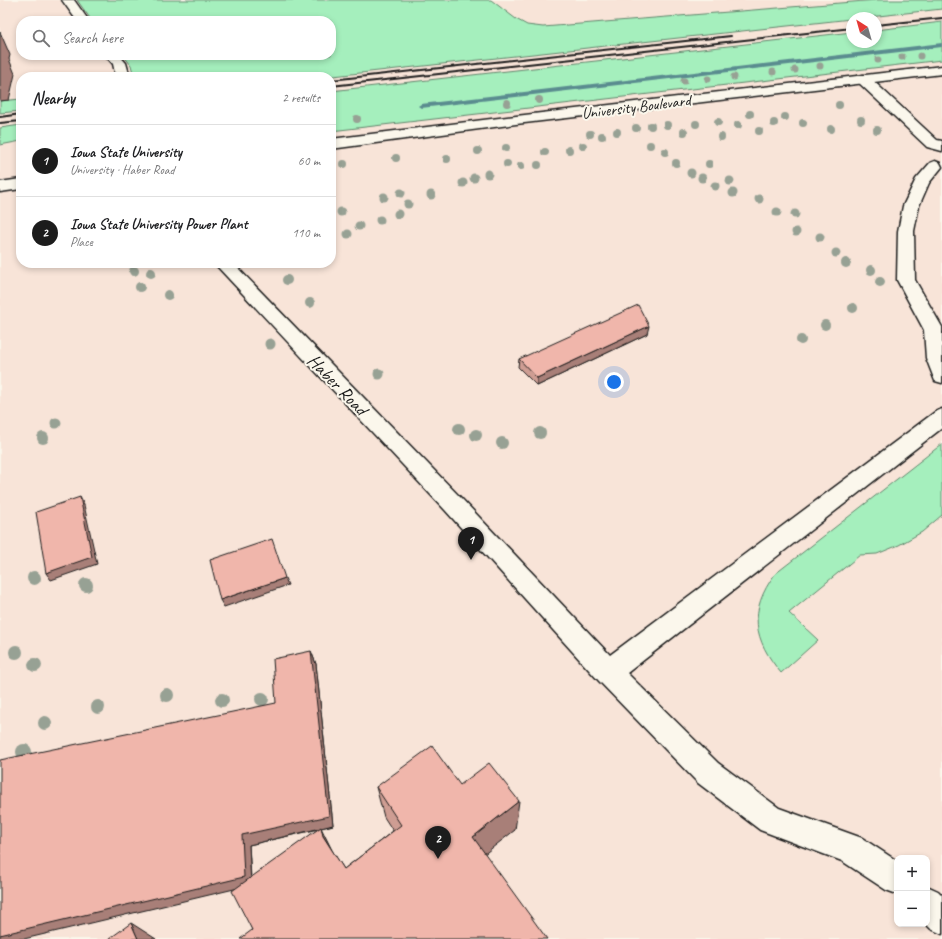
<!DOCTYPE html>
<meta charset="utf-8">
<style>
body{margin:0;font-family:Caveat,sans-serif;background:#f2f2f2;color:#202124}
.controls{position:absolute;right:12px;bottom:12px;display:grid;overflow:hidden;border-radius:8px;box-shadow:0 2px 6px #0003}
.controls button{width:36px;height:36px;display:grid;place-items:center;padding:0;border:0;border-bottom:1px solid #e0e0e0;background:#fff;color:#202124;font:20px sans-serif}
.compass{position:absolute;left:846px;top:12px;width:36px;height:36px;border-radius:50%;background:#fff;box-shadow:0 2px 6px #0003;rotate:323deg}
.you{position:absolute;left:614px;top:382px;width:14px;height:14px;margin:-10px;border:3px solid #fff;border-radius:50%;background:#1a73e8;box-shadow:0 0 0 6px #1a73e833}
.badge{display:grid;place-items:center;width:26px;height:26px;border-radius:50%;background:#1c1c1c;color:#fff;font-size:13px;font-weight:700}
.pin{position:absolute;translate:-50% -33px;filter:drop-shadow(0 1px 2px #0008)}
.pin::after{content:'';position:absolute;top:21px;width:14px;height:12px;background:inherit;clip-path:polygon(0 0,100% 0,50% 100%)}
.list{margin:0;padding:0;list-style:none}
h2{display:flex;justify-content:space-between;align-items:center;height:52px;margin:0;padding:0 16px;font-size:17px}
h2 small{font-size:13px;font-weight:400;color:#757577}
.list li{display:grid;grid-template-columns:26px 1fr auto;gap:12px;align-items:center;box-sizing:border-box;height:72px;padding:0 16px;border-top:1px solid #e0e0e0}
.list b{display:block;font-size:15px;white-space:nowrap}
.list p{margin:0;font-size:13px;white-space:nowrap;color:#757577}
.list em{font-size:13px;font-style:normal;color:#757577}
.icon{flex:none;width:22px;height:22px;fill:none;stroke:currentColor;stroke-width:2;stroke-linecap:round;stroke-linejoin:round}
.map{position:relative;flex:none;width:942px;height:939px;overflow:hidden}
.search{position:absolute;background:#fff;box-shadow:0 2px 6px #0003;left:16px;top:16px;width:320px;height:44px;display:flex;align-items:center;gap:10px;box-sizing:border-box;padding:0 14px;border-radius:16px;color:#757577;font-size:15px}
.panel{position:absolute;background:#fff;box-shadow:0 2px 6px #0003;left:16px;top:72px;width:320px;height:196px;border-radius:16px}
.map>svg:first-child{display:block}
.built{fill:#f8e4d8;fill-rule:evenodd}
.green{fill:#a5efbd;stroke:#60866c}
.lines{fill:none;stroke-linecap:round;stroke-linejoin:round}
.stream{fill:#5a8c8f;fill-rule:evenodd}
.minor-casing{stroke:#1c1c1c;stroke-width:3}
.major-casing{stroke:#1c1c1c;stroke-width:3}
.minor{fill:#fbf7ec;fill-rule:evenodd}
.major{fill:#fbf7ec;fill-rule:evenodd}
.rail{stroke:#1c1c1c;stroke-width:2}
.tree{fill:#97a194}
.wall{fill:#ce9d93;stroke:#1c1c1c;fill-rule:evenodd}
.shaded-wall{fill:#a87f78;stroke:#1c1c1c}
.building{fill:#f0b6ab;stroke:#1c1c1c}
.labels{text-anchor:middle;stroke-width:4;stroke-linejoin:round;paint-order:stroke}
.far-street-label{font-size:16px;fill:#1c1c1c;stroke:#fbf7ec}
.street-label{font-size:19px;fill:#1c1c1c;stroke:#fbf7ec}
</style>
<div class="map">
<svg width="942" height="939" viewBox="0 0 942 939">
<rect width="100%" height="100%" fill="#fbf7ec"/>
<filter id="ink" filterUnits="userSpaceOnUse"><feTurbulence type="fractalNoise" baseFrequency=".025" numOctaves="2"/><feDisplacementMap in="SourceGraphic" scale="8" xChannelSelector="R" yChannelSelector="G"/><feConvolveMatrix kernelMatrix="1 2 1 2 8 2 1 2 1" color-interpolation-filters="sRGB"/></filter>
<g filter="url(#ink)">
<path class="built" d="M 0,0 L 877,0 L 895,14 L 942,9 L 942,22 L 910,26 L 942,52 L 942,939 L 0,939 ZM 852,18 L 876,18 L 876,42 L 852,42 ZM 21,21 L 331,21 L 331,55 L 21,55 ZM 21,77 L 331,77 L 331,263 L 21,263 ZM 897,858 L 927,858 L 927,924 L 897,924 Z"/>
<g class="green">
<polygon points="77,0 491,0 516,19 527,25 543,27 877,0 942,0 942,9 324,77 134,77 131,65 123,55 331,55 331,21 92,21"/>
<polygon points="942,22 942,60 331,131 331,91 852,32 852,42 876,42 876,30"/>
<polygon points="21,99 21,111 0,113 0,101"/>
<polygon points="21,125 21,141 0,145 0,128"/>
<path d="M 942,444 L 942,515 L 922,532 L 899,545 L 877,554 L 860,555 L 789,613 L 818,640 L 781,673 C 753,639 748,611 775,574 Z"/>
</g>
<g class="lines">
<polygon class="stream" points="942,43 942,47 421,108 418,106 421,104"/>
<g class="minor-casing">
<g id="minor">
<polygon points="62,0 74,0 89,21 77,21"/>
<polygon points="105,55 119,55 126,63 130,77 116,77 113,64"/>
<polygon points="863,75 868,76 937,140 942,141 942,151 927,147 858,82 856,79 858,76"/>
<polygon points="935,161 940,163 942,167 929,183 919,206 914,231 915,280 942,327 942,383 935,381 926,358 924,330 897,280 898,231 903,206 916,179 930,163"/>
<polygon points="214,263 233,263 461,498 610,655 935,412 942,409 942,428 627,673 718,763 779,808 862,838 897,861 897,894 886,890 842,861 760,830 698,783 599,681 445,510"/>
<polygon points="927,886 938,891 942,895 942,934 931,929 926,924"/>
</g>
</g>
<g class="major-casing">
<g id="major">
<polygon points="942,66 942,74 516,124 331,149 331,139 516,116"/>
<polygon points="21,179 21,189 0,192 0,182"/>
</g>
</g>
<use href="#minor" class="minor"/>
<use href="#major" class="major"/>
<g class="rail">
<polyline points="876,25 942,18"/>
<polyline points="331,80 731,36"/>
<polyline points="331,86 852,28"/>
<polyline points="0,117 21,114"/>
<polyline points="0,123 21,121"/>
</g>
</g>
<g class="tree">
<circle cx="920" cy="56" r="3.5"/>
<circle cx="902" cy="57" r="3.5"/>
<circle cx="878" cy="60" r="3.5"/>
<circle cx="820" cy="66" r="3.5"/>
<circle cx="795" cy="70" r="3.5"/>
<circle cx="773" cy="72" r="3.5"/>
<circle cx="734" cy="77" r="3.5"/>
<circle cx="708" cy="79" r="3.5"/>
<circle cx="684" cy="81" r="3.5"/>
<circle cx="539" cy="100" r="4"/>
<circle cx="507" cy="103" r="4"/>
<circle cx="839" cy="105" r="4"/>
<circle cx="750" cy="114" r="4"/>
<circle cx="785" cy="117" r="4"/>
<circle cx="357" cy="119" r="4"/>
<circle cx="861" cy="120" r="4"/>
<circle cx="718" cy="122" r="4"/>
<circle cx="774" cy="123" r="4"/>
<circle cx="803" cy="123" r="4"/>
<circle cx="696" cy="124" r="4"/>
<circle cx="667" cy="125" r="4"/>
<circle cx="738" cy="125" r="4"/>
<circle cx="651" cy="126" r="4"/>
<circle cx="636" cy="128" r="4"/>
<circle cx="831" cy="129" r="4"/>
<circle cx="877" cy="130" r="4"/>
<circle cx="759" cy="131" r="4"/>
<circle cx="617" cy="132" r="4"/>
<circle cx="684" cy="132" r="4"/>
<circle cx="590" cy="134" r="4"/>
<circle cx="602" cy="136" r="4"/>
<circle cx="721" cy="137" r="4"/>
<circle cx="650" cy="145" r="4"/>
<circle cx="583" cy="146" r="4"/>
<circle cx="506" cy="148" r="4"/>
<circle cx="569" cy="150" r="4"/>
<circle cx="478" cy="151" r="4"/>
<circle cx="545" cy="152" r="4"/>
<circle cx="665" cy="152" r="4"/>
<circle cx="396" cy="158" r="4"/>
<circle cx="447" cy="159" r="4"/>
<circle cx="676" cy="163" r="4"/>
<circle cx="344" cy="164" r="4"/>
<circle cx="507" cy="164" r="4"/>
<circle cx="709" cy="164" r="4"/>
<circle cx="538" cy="165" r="4"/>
<circle cx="521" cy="166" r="4"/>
<circle cx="691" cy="173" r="4.5"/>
<circle cx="488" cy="174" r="4.5"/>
<circle cx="474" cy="178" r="4.5"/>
<circle cx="702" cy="178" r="4.5"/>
<circle cx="730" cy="181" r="4.5"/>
<circle cx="463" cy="183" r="4.5"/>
<circle cx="715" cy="186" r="4.5"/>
<circle cx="401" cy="193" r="4.5"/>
<circle cx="733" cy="193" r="4.5"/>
<circle cx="431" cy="195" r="4.5"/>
<circle cx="384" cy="197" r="4.5"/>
<circle cx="759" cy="199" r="4.5"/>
<circle cx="408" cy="204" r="4.5"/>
<circle cx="341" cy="212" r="4.5"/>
<circle cx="777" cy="212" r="4.5"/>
<circle cx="398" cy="214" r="4.5"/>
<circle cx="795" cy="214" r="4.5"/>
<circle cx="380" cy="220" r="4.5"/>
<circle cx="359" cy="226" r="4.5"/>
<circle cx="796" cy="232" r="4.5"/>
<circle cx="348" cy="234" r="4.5"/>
<circle cx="820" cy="237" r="4.5"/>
<circle cx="836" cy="253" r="4.5"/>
<circle cx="846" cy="263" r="5"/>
<circle cx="871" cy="270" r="5"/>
<circle cx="134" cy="271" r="5"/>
<circle cx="151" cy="273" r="5"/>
<circle cx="287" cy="280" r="5"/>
<circle cx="880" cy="282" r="5"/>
<circle cx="140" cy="287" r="5"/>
<circle cx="168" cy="295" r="5"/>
<circle cx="310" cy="303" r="5"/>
<circle cx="853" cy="308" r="5"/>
<circle cx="825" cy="325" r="5"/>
<circle cx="801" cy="340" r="5"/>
<circle cx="270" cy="344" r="5.5"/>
<circle cx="379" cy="374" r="5.5"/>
<circle cx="56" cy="423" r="5.5"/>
<circle cx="459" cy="429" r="6"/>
<circle cx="540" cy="433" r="6"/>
<circle cx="476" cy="435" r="6"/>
<circle cx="43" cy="438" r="6"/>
<circle cx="502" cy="443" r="6"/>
<circle cx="34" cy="578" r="7"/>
<circle cx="86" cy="585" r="7"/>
<circle cx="16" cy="652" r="7"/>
<circle cx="35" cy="665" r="7"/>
<circle cx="167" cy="695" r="7"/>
<circle cx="262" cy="699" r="7"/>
<circle cx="222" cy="700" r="7"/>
<circle cx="98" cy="707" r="7"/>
<circle cx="45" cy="723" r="7"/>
<circle cx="24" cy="752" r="8"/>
</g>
<g class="wall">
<polygon points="647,334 537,386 518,367 519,359"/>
<path d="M 311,651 L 316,664 L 333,825 L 321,828 L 331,849 L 344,869 L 393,831 L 384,817 L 376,787 L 460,785 L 515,830 L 252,930 L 236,889 L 276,703 ZM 319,829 L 251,878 L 249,845 Z"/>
</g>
<g class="shaded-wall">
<polygon points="0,32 10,55 9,59 15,74 9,100 0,101"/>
<polygon points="649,326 647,334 537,386 537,378"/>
<polygon points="80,497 84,505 97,564 51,580 46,573"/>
<polygon points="285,578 288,585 224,607 220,600"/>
<polygon points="311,651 316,664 333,825 321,828 334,854 323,836 321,828 249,845 251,885 24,939 0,939 0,935 242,835"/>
<polygon points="519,801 515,830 473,863 473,837"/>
<polygon points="131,923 156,939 138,939"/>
</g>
<g class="building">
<polygon points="638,305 649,326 537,378 519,359"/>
<polygon points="80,497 92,557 46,573 36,512"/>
<polygon points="272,539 285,578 220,600 210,560"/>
<polygon points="311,651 329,816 242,835 244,877 0,935 0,760 276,703 273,659"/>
<polygon points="432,746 460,785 489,763 519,801 473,837 547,939 240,939 252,930 232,891 321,827 323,836 344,869 401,825 376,787"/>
<polygon points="131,923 138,939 109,939"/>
</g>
</g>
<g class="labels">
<g class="far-street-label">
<text transform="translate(636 106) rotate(-7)" y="6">University Boulevard</text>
</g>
<g class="street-label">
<text transform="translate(338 384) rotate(46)" y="7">Haber Road</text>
</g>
</g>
</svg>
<div class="controls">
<button>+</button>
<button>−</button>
</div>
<svg class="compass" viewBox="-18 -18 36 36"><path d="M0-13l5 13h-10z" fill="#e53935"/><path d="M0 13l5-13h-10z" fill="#757577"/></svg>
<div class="you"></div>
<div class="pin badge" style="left:471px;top:560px">1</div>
<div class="pin badge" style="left:438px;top:859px">2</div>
<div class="search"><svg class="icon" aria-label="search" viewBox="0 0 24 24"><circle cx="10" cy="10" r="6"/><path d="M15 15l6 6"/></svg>Search here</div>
<section class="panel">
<h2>Nearby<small>2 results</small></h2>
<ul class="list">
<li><span class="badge">1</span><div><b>Iowa State University</b><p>University · Haber Road</p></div><em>60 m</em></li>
<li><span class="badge">2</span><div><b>Iowa State University Power Plant</b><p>Place</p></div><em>110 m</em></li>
</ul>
</section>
</div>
